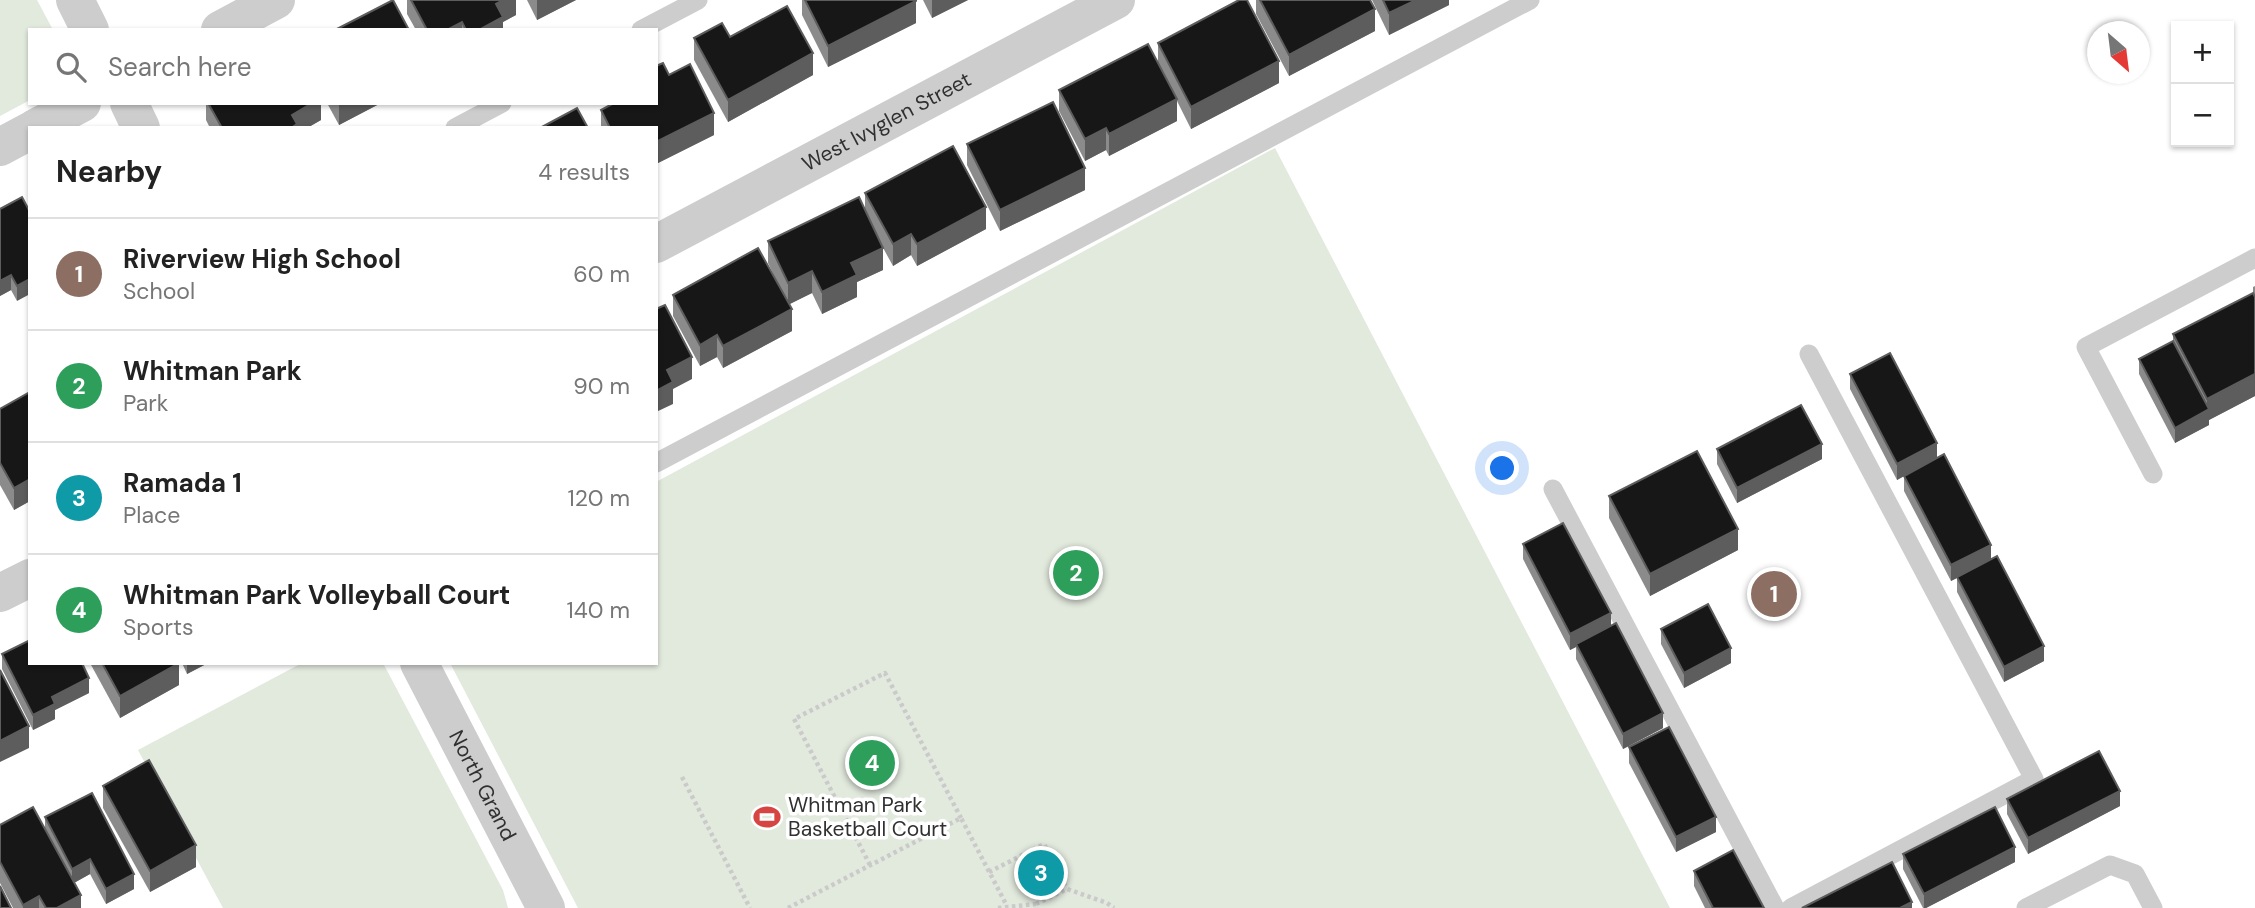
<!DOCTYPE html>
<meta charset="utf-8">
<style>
body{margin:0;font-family:"DM Sans",sans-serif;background:#f6f6f6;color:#222}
.controls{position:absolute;right:21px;top:21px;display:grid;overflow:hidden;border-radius:0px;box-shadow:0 2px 5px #0004}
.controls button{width:63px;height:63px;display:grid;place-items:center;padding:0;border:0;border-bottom:2px solid #e0e0e0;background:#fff;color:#222;font:35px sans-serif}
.compass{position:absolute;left:2087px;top:21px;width:63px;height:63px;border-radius:50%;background:#fff;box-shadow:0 2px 5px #0004;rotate:152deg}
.you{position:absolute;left:1503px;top:469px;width:24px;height:24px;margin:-18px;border:5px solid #fff;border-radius:50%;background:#1a73e8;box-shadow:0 0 0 10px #1a73e833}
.badge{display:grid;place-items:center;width:46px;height:46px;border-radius:50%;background:#d74543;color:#fff;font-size:23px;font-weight:700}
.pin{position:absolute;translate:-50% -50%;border:4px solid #fff;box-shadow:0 2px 7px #0006}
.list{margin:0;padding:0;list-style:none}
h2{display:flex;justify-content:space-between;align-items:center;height:91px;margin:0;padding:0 28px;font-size:30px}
h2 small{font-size:23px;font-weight:400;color:#767676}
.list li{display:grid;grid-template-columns:46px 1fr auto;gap:21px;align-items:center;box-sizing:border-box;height:112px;padding:0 28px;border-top:2px solid #e0e0e0}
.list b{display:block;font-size:26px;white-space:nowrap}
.list p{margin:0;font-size:23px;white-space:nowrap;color:#767676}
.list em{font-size:23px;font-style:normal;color:#767676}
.icon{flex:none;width:38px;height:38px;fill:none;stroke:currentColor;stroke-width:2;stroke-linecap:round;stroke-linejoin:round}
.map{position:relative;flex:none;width:2255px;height:908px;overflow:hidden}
.search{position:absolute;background:#fff;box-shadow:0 2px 5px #0004;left:28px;top:28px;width:630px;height:77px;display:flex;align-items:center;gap:18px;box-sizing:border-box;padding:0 24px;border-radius:0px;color:#767676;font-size:26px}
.panel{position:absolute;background:#fff;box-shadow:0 2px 5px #0004;left:28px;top:126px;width:630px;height:539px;border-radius:0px}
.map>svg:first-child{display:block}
.green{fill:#e2e9dd}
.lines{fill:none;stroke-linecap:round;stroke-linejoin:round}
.path{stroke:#cacaca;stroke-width:4.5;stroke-dasharray:3.5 3.5;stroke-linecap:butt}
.service{stroke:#cdcdcd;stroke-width:19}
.minor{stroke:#cdcdcd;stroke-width:38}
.wall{fill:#8b8b8b}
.shaded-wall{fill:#5d5d5d}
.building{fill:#171717;stroke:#5d5d5d;stroke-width:2}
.labels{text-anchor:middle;stroke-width:7;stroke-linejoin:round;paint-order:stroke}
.street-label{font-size:21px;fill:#303030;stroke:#fff}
.poi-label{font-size:21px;fill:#303030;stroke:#fff;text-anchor:start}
</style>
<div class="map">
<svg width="2255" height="908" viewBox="0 0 2255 908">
<rect width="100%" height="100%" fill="#fff"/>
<g class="green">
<polygon points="0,0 37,0 53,30 30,30 30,100 0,116"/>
<polygon points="1275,148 1670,908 578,908 450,663 656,663 656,482"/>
<polygon points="302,663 383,663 503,890 508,908 223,908 138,750"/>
</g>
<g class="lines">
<g class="path">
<polyline points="682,777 750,908"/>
<polyline points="870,865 794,719 885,673 961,818"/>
<polyline points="989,872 1044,844 1067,889"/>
<polyline points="1036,904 1067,889 1107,903 1114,908"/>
<polyline points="788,908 961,818 1007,906"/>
<polyline points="998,908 1036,904 1036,908"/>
</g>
<g class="service">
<polyline points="641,30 698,0"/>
<polyline points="455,128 502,103"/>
<polyline points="656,463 1530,0"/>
<polyline points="2153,474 2086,347 2255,258"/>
<polyline points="1553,489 1775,908"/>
<polyline points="1791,908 2034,779 1809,354"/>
<polyline points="2026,908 2110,865 2135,874 2153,908"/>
</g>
<g class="minor">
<polyline points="75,0 90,30"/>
<polyline points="220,30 276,0"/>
<polyline points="129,103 141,128"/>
<polyline points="35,128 82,103"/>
<polyline points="0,147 30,131"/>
<path id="s1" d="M 656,244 L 1116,0"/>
<polyline points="0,593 30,578"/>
<path id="s2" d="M 419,663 L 546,908"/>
</g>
</g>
<g class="wall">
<polygon points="407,0 516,0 516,15 503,22 503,30 416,30 407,14"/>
<polygon points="527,0 576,0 537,20"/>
<polygon points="802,0 916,0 916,23 828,67 802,15"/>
<polygon points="923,0 968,0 932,18"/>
<polygon points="1256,0 1370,0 1375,31 1289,76 1256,14"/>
<polygon points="1372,0 1449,0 1449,5 1389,35"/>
<polygon points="730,37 813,75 728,122 694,60 694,38"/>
<polygon points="1158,43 1279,83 1191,129 1177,101 1177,121 1109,156 1106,150 1085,161 1059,111 1059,90 1158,63"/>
<polygon points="669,75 714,135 656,164 656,128 601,128 601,110"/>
<polygon points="206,103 321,103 321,120 307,128 210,128 206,120"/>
<polygon points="327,103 381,103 339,125"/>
<polygon points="967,144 1085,190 1000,231 967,165"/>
<polygon points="865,193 986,229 917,266 911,255 893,266 882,246 883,270 857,282 857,297 822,314 812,293 789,304 792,331 723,368 717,357 700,366 673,316 673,295 777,282 768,263 768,241 865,210"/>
<polygon points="22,197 17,301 11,290 0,296"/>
<polygon points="2255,286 2255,396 2209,420 2209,425 2175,443 2139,374 2139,359 2173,341 2173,334 2253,293 2253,287"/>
<polygon points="1850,374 1937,458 2044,661 2004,682 1957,592 1957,578 1951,581 1904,491 1904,476 1897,480 1850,389"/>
<polygon points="30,392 30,501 14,510 0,485 0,409"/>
<polygon points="1717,449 1822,459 1737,503 1717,464"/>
<polygon points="1609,496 1738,550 1650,596 1609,518"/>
<polygon points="1523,544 1611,626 1663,728 1623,749 1576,659 1576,647 1570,650 1523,559"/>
<polygon points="1661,629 1731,663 1684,688 1661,644"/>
<polygon points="2,654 89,693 55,710 55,719 33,730 2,669"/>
<polygon points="90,663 179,663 179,685 120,718"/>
<polygon points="182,663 208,663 187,674"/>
<polygon points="1629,747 1716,832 1676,852 1629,763"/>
<polygon points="103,786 196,867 150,892 103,808"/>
<polygon points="2007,799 2120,806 2028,854 2007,814"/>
<polygon points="45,817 134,889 106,904 90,874 74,883 81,908 13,908 0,883 0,825 45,829"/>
<polygon points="1903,854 2015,862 1926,908 1923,908 1903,869"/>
<polygon points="1026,861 1056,878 1036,889 1026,868"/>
<polygon points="1694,871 1764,908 1705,908 1694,886"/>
</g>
<g class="shaded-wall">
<polygon points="503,0 516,0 516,15 503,22 503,30 479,30 496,4"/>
<polygon points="537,0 576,0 537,20"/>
<polygon points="932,0 968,0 932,18"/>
<polygon points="1416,0 1449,0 1449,5 1389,35 1389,13"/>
<polygon points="916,1 916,23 828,67 828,46"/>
<polygon points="1375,9 1375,31 1289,76 1289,55"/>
<polygon points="462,22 462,30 447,30"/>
<polygon points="813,53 813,75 728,122 728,100"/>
<polygon points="1279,61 1279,83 1191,129 1191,107"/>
<polygon points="1177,99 1177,121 1109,156 1109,134"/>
<polygon points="312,103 321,103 321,120 307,128 291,128 292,115"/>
<polygon points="339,103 381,103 339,125"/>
<polygon points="714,113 714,135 656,164 656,142"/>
<polygon points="1106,128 1106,150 1085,161 1085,139"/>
<polygon points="1085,168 1085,190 1000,231 1000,210"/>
<polygon points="986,207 986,229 917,266 917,244"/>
<polygon points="911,234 911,255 893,266 893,244"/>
<polygon points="883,248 883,270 857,282 857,297 822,314 822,292 851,263"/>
<polygon points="812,271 812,293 788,305 788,283"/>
<polygon points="11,275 11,290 0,296 0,281"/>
<polygon points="30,279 30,294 17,301 17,286"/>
<polygon points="792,309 792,331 723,368 723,346"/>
<polygon points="717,335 717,357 700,366 700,345"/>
<polygon points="692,357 692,379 673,389 673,404 656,412 656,391 667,370"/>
<polygon points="2255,374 2255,396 2209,420 2209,425 2175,443 2175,428 2207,411 2207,399"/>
<polygon points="1937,443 1937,458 1897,480 1897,464"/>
<polygon points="1822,444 1822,459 1737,503 1737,488"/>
<polygon points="30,479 30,501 14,510 14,488"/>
<polygon points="1738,529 1738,550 1650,596 1650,574"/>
<polygon points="1991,545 1991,560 1951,581 1951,565"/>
<polygon points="1611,613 1611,628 1576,644 1576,647 1570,650 1570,634"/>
<polygon points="2044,646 2044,661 2004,682 2004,667"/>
<polygon points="1731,648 1731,663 1684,688 1684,673"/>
<polygon points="179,663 179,685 120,718 120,696"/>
<polygon points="187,663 208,663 187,674"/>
<polygon points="89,678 89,693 55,710 55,719 33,730 33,715 52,697"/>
<polygon points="1663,713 1663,728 1623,749 1623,734"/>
<polygon points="29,726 29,748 0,762 0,741"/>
<polygon points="2120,791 2120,806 2028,854 2028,838"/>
<polygon points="1716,817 1716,832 1676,852 1676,837"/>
<polygon points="196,845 196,867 150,892 150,871"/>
<polygon points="2015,847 2015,862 1926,908 1924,908 1924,894"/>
<polygon points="90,859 90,874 72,884 72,869"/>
<polygon points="1056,871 1056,878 1036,889 1036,881"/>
<polygon points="134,874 134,889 106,904 106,889"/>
<polygon points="81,895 81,908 57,908"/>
<polygon points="39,896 39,908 23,908 23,905"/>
<polygon points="1912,902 1912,908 1900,908"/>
</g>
<g class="building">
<polygon points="393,0 409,30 335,30"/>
<polygon points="411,0 503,0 496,4 503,17 479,30 466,30 462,22 447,30 427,30"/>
<polygon points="805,0 916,0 916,1 828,46"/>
<polygon points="1239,0 1247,0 1279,61 1191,107 1158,43"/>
<polygon points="1260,0 1370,0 1375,9 1289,55"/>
<polygon points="1383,0 1416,0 1389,13"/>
<polygon points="787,6 813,53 728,100 694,38 722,23 730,37"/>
<polygon points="1148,44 1177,99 1109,134 1106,128 1085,139 1059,90"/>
<polygon points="663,63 669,75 690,64 714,113 656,142 656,128 610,128 601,110 614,103 656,103 656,66"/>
<polygon points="1053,102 1085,168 1000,210 967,144"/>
<polygon points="208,103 312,103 292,115 297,124 291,128 222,128"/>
<polygon points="577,108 588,128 540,128"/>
<polygon points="953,146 986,207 917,244 911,234 893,244 865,193"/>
<polygon points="22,197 30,212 30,279 17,286 11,275 0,281 0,209"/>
<polygon points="859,197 883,248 851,263 857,275 822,292 812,271 788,283 768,241"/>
<polygon points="758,248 792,309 723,346 717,335 700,345 673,295"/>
<polygon points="2253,293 2255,297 2255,374 2207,399 2173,334"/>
<polygon points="665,305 692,357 667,370 673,382 656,391 656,309"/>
<polygon points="2173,341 2209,409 2175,428 2139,359"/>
<polygon points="1890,353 1937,443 1897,464 1850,374"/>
<polygon points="30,392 30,479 14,488 0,463 0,409"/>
<polygon points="1801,405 1822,444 1737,488 1717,449"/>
<polygon points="1697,451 1738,529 1650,574 1609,496"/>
<polygon points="1944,454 1991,545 1951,565 1904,476"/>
<polygon points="1563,523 1611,613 1570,634 1523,544"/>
<polygon points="1997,556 2044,646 2004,667 1957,577"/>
<polygon points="1708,604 1731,648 1684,673 1661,629"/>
<polygon points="1616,623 1663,713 1623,734 1576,644"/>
<polygon points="30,640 30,663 82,663 89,678 52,697 55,704 33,715 2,654"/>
<polygon points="102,663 179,663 120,696"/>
<polygon points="0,670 29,726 0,741"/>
<polygon points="1669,727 1716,817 1676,837 1629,747"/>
<polygon points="2099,751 2120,791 2028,838 2007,799"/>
<polygon points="149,760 196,845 150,871 103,786"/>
<polygon points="92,793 134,874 106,889 90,859 72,869 45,817"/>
<polygon points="33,807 81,895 57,908 46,908 39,896 23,905 0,862 0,825"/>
<polygon points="1995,807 2015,847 1924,894 1903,854"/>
<polygon points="1733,850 1764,908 1713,908 1694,871"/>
<polygon points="1046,851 1056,871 1036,881 1026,861"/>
<polygon points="1892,862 1912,902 1900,908 1802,908"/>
<polygon points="0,886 11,908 0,908"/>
</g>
<defs>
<g id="stadium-bare" transform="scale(2.1)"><path d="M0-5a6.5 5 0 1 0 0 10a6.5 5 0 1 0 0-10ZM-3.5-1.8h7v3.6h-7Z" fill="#d74543" stroke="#fff" stroke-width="2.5" paint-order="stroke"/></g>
</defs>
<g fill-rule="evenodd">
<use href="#stadium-bare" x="767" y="817"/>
</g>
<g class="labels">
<g class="street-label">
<text dy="7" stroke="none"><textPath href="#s1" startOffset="261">West Ivyglen Street</textPath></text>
<text dy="7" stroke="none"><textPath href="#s2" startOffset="138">North Grand</textPath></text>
</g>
<g class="poi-label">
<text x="788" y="812">Whitman Park<tspan x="788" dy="24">Basketball Court</tspan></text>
</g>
</g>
</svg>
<div class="controls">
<button>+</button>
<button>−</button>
</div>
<svg class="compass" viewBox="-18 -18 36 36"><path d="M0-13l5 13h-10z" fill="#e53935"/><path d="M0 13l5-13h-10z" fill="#767676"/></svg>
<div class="you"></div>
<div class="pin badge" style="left:1774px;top:594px;background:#8d6e63">1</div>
<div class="pin badge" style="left:1076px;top:573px;background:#2e9e5b">2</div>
<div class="pin badge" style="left:1041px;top:873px;background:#0f9aa8">3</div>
<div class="pin badge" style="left:872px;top:763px;background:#2e9e5b">4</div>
<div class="search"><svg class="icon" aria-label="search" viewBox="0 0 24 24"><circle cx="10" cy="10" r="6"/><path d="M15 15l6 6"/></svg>Search here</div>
<section class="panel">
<h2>Nearby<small>4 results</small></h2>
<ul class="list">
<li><span class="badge" style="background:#8d6e63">1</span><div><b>Riverview High School</b><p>School</p></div><em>60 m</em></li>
<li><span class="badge" style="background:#2e9e5b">2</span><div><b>Whitman Park</b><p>Park</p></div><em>90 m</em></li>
<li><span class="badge" style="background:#0f9aa8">3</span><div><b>Ramada 1</b><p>Place</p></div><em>120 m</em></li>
<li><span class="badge" style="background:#2e9e5b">4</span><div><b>Whitman Park Volleyball Court</b><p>Sports</p></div><em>140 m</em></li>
</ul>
</section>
</div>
